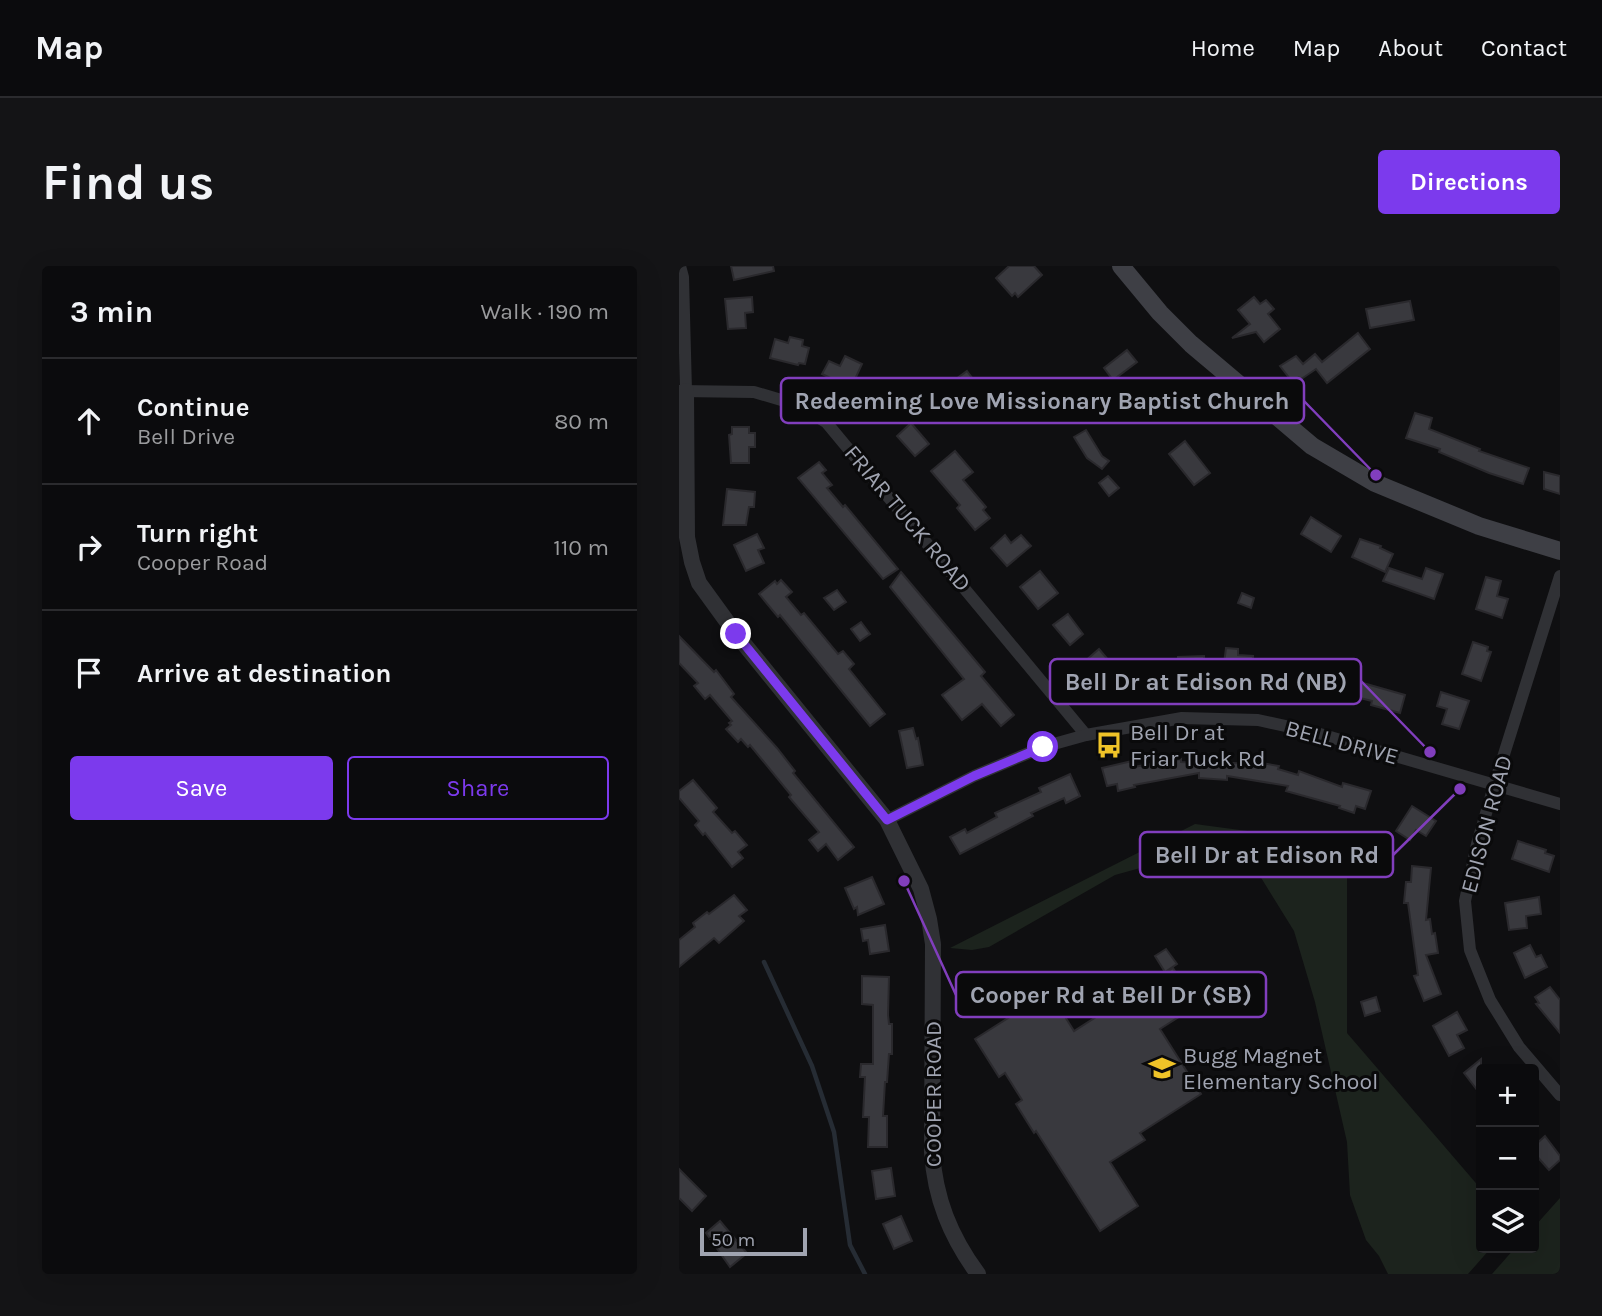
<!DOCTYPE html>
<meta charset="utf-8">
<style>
body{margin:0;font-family:Karla,sans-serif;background:#141416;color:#f1f3f6}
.controls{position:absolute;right:21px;bottom:21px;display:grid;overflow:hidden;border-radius:7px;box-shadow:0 7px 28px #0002}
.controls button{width:63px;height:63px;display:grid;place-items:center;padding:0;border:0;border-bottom:2px solid #2b2b2e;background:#0b0b0d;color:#f1f3f6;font:35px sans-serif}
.scale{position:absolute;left:21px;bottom:18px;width:107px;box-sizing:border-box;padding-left:7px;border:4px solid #a0a4b1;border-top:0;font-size:19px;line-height:24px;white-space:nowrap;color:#a0a4b1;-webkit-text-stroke:5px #0a0a0b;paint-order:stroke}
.stop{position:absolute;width:21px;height:21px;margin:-16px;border:5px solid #7c3aed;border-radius:50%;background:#fff}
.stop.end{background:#7c3aed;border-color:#fff;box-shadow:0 2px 7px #0008}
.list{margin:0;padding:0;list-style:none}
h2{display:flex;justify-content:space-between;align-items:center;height:91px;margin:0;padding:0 28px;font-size:30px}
h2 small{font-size:23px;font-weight:400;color:#9a9b9d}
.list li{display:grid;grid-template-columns:46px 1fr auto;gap:21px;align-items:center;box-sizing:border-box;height:126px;padding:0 28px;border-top:2px solid #2b2b2e}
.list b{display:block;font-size:26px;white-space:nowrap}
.list p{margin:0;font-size:23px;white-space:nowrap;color:#9a9b9d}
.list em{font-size:23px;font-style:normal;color:#9a9b9d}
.actions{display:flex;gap:14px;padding:21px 28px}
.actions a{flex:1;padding:16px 0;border:2px solid #7c3aed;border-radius:7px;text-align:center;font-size:24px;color:#7c3aed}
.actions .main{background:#7c3aed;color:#fff}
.icon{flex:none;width:38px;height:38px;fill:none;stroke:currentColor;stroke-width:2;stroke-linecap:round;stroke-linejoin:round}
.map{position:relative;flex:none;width:881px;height:1008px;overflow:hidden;border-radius:7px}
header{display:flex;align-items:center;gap:42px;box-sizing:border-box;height:98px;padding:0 35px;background:#0b0b0d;border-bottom:2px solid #2b2b2e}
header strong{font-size:33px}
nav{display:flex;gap:38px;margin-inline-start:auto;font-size:24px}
.intro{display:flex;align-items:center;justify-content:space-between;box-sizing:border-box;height:168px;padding:0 42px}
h1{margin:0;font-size:49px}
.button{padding:18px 32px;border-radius:7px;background:#7c3aed;color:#fff;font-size:24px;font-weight:700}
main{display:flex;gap:42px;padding:0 42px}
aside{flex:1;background:#0b0b0d;border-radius:7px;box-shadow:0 7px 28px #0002}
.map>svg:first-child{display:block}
.green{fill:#1c231d}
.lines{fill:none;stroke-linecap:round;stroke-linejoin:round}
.stream{stroke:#262c34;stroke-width:4.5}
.building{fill:#39393e;stroke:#2a292d;stroke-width:2}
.minor{stroke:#303135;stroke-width:12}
.tertiary{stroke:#303135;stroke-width:16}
.secondary{stroke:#3e3f45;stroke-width:18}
.route{stroke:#7c3aed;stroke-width:9}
.labels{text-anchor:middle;stroke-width:6;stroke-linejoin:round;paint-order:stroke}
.street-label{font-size:23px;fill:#a0a4b1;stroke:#0a0a0b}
.poi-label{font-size:23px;fill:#a0a4b1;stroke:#0a0a0b;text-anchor:start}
.leader{fill:none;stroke:#813ebd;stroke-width:2.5}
.callout-dot{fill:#813ebd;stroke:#0a0a0b;stroke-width:2.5}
.callout{fill:#0a0a0b;stroke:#813ebd;stroke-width:2.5}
.callout-label{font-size:24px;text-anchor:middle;font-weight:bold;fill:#a0a4b1}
</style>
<header>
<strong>Map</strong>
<nav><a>Home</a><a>Map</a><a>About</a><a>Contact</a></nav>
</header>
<div class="intro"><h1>Find us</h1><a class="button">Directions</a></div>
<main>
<aside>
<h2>3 min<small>Walk · 190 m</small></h2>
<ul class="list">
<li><svg class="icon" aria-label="ahead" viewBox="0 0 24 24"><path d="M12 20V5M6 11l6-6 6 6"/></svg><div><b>Continue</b><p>Bell Drive</p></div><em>80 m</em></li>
<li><svg class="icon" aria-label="right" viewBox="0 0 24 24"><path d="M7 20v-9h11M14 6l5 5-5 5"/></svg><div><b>Turn right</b><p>Cooper Road</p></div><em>110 m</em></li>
<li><svg class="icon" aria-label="arrive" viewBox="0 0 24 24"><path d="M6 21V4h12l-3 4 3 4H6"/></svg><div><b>Arrive at destination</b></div></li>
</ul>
<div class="actions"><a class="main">Save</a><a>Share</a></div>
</aside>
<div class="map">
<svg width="881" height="1008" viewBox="0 0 881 1008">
<rect width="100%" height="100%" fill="#0f0f11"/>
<g class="green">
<polygon points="516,558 668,578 668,767 802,923 802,982 812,982 789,1008 709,1008 700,990 687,974 671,929 668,876 636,736 615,665 581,610 541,580 436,609 310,681 293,684 271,682"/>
<polygon points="881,932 881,1008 813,1008 836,982 855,982 855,961"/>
</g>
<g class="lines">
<polyline class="stream" points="85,696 133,800 155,866 171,979 186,1008"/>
</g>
<g class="building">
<polygon points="52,0 94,0 95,5 55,14"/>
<polygon points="330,0 355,0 363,9 339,31 336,27 333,30 317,12"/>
<polygon points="73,31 74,46 66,47 67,62 49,63 46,33"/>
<polygon points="575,31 581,38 587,34 595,43 589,48 601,63 585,76 577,66 553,72 571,58 559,44"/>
<polygon points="731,35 735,54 691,62 687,43"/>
<polygon points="679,67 691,83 648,117 637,103 615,118 601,100 617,90 624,98 636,88 643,96"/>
<polygon points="111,71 124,74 123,80 130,82 126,98 120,97 119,99 91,92 96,73 109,77"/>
<polygon points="448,84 458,96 434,114 425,102"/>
<polygon points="166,90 183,98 172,122 143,108 150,95 161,100"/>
<polygon points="288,105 297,117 282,128 273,116"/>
<polygon points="736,147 753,152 750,163 801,183 800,185 850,202 844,218 810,207 760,186 761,183 727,172"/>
<polygon points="232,157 250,178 236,190 218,170"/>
<polygon points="53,161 70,161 70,167 76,167 76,181 70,181 70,197 52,197 50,169 53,168"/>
<polygon points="407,164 423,190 430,195 423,203 408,192 395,171"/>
<polygon points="506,175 531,207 515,219 490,188"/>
<polygon points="276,185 294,206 284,214 307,241 304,244 311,252 296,264 278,242 281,239 252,205"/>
<polygon points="140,196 147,204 143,207 153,219 148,222 164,241 166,239 219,303 204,313 119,212"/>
<polygon points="865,206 881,210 881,228 865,223"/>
<polygon points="429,210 440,222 430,230 420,217"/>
<polygon points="48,223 76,226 75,241 70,241 67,259 44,259"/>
<polygon points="632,251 662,270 652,286 622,268"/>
<polygon points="78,268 85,282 79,284 85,297 67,305 55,279"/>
<polygon points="326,269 332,277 342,269 352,280 328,300 312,282"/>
<polygon points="681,273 702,280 701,282 714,288 706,306 673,291"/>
<polygon points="710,302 743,313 747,302 764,308 755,333 704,315"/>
<polygon points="361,305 379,327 359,343 341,321"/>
<polygon points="222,306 306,406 302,410 335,449 322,460 303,438 283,454 263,429 285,413 211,321"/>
<polygon points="807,311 822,315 818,330 829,333 823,352 797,343"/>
<polygon points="102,314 113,326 107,331 122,349 125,347 159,388 164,385 175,398 170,403 206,448 191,460 101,349 99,351 80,328 96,315 98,318"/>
<polygon points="158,324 167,336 155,344 145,332"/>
<polygon points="563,327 575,332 572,342 559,337"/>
<polygon points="389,348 404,368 391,379 374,359"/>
<polygon points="182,356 191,368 181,375 172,363"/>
<polygon points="0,370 35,406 37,404 55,428 52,431 98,482 116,505 114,507 175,581 159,594 147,578 139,585 130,574 140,566 110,531 112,529 71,479 69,481 62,473 59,476 47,463 52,459 50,457 53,455 31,429 26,433 15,420 19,417 0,397"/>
<polygon points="794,376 809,381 808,385 812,386 802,415 783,408"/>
<polygon points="547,382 559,383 559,389 574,390 573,408 544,405"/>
<polygon points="420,383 441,408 426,420 405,396"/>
<polygon points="525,390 526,411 507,412 507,409 500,410 499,391"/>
<polygon points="648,395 662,399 660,406 678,412 677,415 726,429 721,447 692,439 693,435 645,423 646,417 622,411 621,419 592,414 595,396 644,404"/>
<polygon points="762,426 790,435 780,463 763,458 768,443 758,440"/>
<polygon points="234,462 237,473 239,472 244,499 228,502 220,465"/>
<polygon points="502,493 502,496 522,497 522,495 570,498 571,495 600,500 599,503 619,509 620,505 663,521 664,517 692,525 686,543 677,540 675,547 660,542 661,540 607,525 609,520 548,510 548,514 520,512 520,507 455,519 456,521 439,525 438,518 428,520 423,502 453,495 454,501"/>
<polygon points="391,508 401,530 387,537 385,532 352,547 354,550 281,588 271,571 286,563 288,567 318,551 316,547 362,526 360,522"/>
<polygon points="14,514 38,542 34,546 53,567 56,565 68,579 59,586 64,592 53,601 26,567 24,569 16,559 20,555 0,532 0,525"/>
<polygon points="733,540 757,555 747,570 737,564 731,574 717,565"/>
<polygon points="839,575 867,584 866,587 875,590 870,606 833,593"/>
<polygon points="733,600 752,602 747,654 751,653 753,668 756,667 759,687 747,689 762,728 745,735 735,710 739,709 729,637 725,637 727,616 732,616"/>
<polygon points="193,611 205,638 179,649 178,641 175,643 166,622"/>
<polygon points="55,629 68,644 60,650 65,655 40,677 35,672 0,701 0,674 16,661 14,657 28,646 30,648"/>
<polygon points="860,631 862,648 847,650 848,662 830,664 826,637"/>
<polygon points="206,659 210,685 191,688 189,674 184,675 182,663"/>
<polygon points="851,679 857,691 862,689 868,701 846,712 835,687"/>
<polygon points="487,683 498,698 486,706 476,690"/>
<polygon points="494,702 517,740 481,763 522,828 461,867 466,874 431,896 459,940 421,965 357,865 355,867 337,838 343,834 326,807 320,811 296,773 348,740 344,733 354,726 352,722 363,714 395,765"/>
<polygon points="183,710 210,711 209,749 210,758 213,758 213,788 210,788 208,816 206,816 204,850 208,850 208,881 189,881 190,851 184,851 186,811 181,811 182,798 194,798 194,739 183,738"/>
<polygon points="871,721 881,734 881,767 857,738 860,737 856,731"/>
<polygon points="697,731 701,745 686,750 682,736"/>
<polygon points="778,746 788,764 778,769 785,782 770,790 754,760"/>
<polygon points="802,793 802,829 785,807"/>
<polygon points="866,870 881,890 881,894 870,904 855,887 855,880"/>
<polygon points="212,902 216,930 197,933 193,905"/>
<polygon points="0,903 27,930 13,945 0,932"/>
<polygon points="222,950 233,975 215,983 204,958"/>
<polygon points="41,955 68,987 51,1001 27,967"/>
</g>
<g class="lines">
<g class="minor">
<polyline points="1,0 4,11 7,125"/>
<polyline points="1,125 75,126 119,139 147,156 407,469"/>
<polyline points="881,310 815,520 798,578 786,635 791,684 811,734 840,781 881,829"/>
<polyline points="208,554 295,510 364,481 407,469 503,452 579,454 634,466 881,538"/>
</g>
<path class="tertiary" d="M 7,125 L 8,271 L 13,296 L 20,317 L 57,368 L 208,554 L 242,623 L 250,653 L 254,678 L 253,886 C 256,932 271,970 299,1008"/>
<polyline class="secondary" points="442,0 481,47 512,78 633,180 696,217 800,260 881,285"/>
</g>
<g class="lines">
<polyline class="route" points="57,368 208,554 295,510 364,481"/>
</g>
<defs>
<g id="bus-bare" transform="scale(2.1)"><path d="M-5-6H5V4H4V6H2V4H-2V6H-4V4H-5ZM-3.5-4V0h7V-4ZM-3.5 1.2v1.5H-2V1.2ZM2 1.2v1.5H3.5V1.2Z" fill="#efc328" stroke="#0a0a0b" stroke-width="2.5" paint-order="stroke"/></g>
<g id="school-bare" transform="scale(2.1)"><path d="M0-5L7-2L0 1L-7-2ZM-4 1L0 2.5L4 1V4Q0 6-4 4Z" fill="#efc328" stroke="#0a0a0b" stroke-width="2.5" paint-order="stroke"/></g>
</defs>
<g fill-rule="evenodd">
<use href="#bus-bare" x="430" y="479"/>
<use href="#school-bare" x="483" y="802"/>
</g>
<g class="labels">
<g class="street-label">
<text transform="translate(229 252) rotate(50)" y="8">FRIAR TUCK ROAD</text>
<text transform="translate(663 476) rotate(15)" y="8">BELL DRIVE</text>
<text transform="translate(807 558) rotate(-75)" y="8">EDISON ROAD</text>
<text transform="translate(254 828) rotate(-90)" y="8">COOPER ROAD</text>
</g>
<g class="poi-label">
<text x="451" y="474">Bell Dr at<tspan x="451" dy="26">Friar Tuck Rd</tspan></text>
<text x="504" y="797">Bugg Magnet<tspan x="504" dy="26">Elementary School</tspan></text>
</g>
</g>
<path class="leader" d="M697 209L625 135M751 486L682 415M781 523L714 589M225 615L277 729"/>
<g class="callout-dot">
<circle cx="697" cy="209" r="7"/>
<circle cx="751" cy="486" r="7"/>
<circle cx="781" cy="523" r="7"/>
<circle cx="225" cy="615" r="7"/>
</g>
<g class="callout">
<rect x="102" y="112" width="523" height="45" rx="7"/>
<rect x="371" y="393" width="311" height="45" rx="7"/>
<rect x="461" y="566" width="253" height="45" rx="7"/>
<rect x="277" y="706" width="310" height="45" rx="7"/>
</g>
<g class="callout-label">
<text x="363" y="143">Redeeming Love Missionary Baptist Church</text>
<text x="527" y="424">Bell Dr at Edison Rd (NB)</text>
<text x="588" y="597">Bell Dr at Edison Rd</text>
<text x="432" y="737">Cooper Rd at Bell Dr (SB)</text>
</g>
</svg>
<div class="controls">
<button>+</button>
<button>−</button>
<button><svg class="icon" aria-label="layers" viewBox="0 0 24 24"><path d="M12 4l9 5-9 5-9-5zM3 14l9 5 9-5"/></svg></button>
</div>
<div class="scale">50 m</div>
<div class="stop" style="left:364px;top:481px"></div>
<div class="stop end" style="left:57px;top:368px"></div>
</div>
</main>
